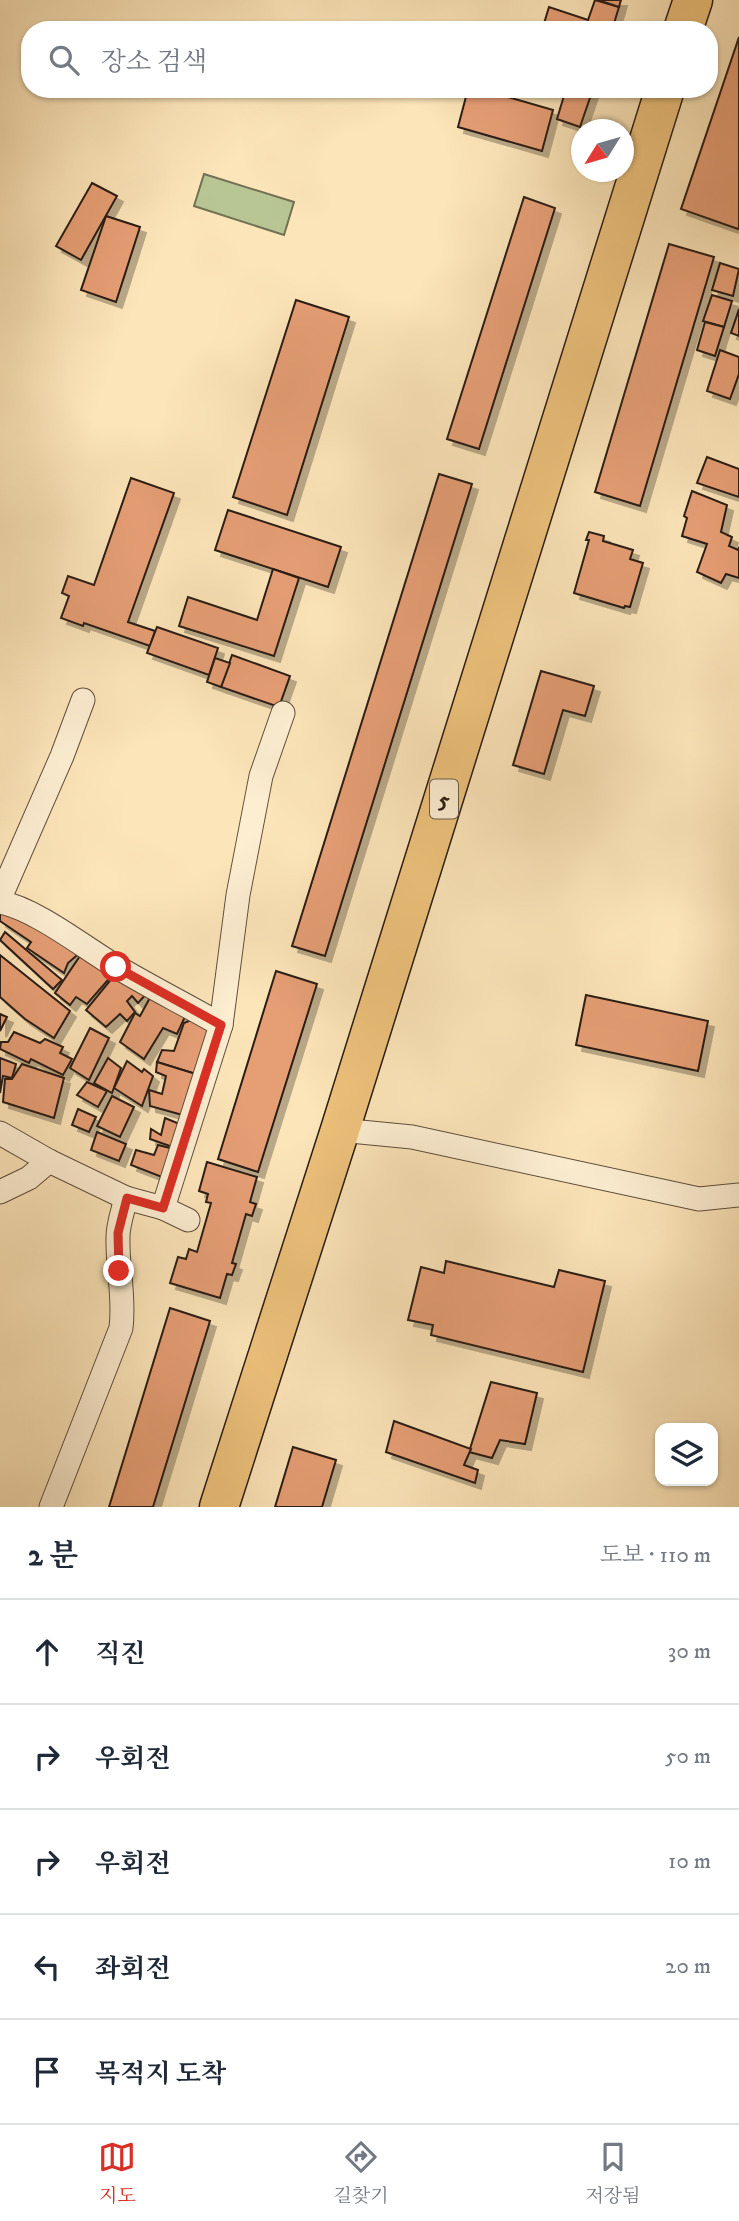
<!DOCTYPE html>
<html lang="ko">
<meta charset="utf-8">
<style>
body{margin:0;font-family:"IM FELL DW Pica","Noto Serif KR",serif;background:#f6f6f7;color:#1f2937}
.controls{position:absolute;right:21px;bottom:21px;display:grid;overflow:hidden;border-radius:14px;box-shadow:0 2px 5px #0004}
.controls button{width:63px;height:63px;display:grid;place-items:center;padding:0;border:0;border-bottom:2px solid #e0e1e3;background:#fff;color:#1f2937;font:35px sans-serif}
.compass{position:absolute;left:571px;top:119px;width:63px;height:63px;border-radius:50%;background:#fff;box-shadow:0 2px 5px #0004;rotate:233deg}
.stop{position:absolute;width:21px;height:21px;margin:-16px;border:5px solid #d93025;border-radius:50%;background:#fff}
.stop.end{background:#d93025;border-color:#fff;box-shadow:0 2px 7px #0008}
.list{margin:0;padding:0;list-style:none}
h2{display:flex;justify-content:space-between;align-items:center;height:91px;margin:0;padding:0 28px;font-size:30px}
h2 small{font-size:23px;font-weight:400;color:#747a83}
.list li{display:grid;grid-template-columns:46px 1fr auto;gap:21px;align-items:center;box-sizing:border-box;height:105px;padding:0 28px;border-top:2px solid #e0e1e3}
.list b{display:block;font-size:26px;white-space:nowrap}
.list em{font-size:23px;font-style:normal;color:#747a83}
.icon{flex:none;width:38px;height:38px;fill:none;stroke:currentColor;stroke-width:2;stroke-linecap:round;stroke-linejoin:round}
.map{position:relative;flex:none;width:739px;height:1507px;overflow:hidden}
.search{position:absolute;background:#fff;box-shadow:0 2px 5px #0004;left:21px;right:21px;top:21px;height:77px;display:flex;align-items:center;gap:18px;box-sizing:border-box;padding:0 24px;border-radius:28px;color:#747a83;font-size:26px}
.sheet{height:616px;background:#fff}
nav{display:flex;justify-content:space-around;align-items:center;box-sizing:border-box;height:98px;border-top:2px solid #e0e1e3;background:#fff;font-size:19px;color:#747a83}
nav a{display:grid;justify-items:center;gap:4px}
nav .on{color:#d93025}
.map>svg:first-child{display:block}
.green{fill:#b8c694;stroke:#727154;stroke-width:2}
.building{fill:#e69e74;stroke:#2b1c13;stroke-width:2;filter:url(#shadow)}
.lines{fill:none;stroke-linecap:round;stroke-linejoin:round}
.street-casing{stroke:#5f4e3c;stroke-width:25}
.highway-casing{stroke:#2b1c13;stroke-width:41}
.street{stroke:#fdeed2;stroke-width:23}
.highway{stroke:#eec27c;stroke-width:38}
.route{stroke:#d93025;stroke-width:9}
.labels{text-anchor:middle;stroke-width:5;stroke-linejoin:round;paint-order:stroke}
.shield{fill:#fdeed2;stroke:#6a5b4c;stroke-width:2}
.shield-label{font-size:23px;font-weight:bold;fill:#2b1c13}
</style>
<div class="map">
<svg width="739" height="1507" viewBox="0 0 739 1507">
<defs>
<filter id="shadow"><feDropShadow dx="6" dy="6" stdDeviation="0" flood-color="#0004"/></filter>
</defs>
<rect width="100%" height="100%" fill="#fce5b9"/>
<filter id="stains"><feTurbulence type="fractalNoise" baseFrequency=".00286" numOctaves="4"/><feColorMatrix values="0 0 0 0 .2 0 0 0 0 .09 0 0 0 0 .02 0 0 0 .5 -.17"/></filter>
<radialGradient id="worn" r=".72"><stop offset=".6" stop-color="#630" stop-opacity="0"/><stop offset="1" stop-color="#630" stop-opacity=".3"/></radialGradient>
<polygon class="green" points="204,174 294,202 284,235 194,206"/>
<g class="building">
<polygon points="595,0 619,7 612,30 542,30 549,7 588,20"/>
<polygon points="598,0 621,0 619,7"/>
<polygon points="739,37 739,227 738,229 681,209"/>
<polygon points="468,89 480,89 553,110 542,151 458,127"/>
<polygon points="566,89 593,89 580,127 557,119"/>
<polygon points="92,183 117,196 81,260 56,246"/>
<polygon points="524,197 555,208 479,449 447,439"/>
<polygon points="106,216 140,227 116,302 81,290"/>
<polygon points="669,244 714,257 640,506 595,492"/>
<polygon points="720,263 739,269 733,296 712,290"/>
<polygon points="712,295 732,301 724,327 703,321"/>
<polygon points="296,300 349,317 287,515 233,497"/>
<polygon points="739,309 739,336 731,333"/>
<polygon points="705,322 724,327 715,356 697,350"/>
<polygon points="720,350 739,357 739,374 730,399 707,391"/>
<polygon points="707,457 739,469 739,497 697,483"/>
<polygon points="439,474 472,484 325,956 292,946"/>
<polygon points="131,478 174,493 128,622 155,631 150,646 84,623 83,626 61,618 69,596 62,593 68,576 94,585"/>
<polygon points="692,491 727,505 721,532 732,537 729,546 738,550 739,547 739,578 726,574 721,583 697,572 707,544 682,536 687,518 684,516"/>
<polygon points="228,510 341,547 328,587 215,550"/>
<polygon points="589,532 604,536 603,541 633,550 630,559 643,563 630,607 625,606 624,608 574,593 589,540 586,540"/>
<polygon points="273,569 299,578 274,656 179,626 188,597 257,620"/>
<polygon points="157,627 218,648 209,675 147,653"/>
<polygon points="232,655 290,676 279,707 221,687"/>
<polygon points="215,658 230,663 221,687 207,682"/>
<polygon points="541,671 594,686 585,716 563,710 544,774 513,765"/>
<polygon points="0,911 83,950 68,963 64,973 27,948 31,942 0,921"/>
<polygon points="5,932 62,980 53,989 0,940"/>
<polygon points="84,950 115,972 87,1004 76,997 70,1005 55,993"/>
<polygon points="0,955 70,1011 54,1038 25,1019 0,997"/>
<polygon points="276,971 317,984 258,1172 218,1159"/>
<polygon points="117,972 149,991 138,1003 132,996 127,1001 135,1012 127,1021 120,1014 106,1027 86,1010"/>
<polygon points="152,994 189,1008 177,1034 163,1028 144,1059 120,1042 135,1013 140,1016"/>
<polygon points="586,995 708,1021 698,1071 576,1045"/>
<polygon points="0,1014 7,1017 0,1031"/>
<polygon points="191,1020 213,1025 199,1075 157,1062 162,1050 174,1051 184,1023"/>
<polygon points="90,1028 109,1038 89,1080 70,1068"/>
<polygon points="14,1032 40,1043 45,1039 63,1047 60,1053 72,1059 63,1075 31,1059 29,1063 0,1049 1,1042 8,1042"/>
<polygon points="0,1058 16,1064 12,1078 3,1076 0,1093"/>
<polygon points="108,1058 121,1068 112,1093 94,1083"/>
<polygon points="127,1061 142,1072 144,1069 153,1076 142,1106 114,1088"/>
<polygon points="157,1062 199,1075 186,1116 150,1106 149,1090 162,1094 166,1076 156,1072"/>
<polygon points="22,1064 64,1078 54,1118 3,1102 5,1079 12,1079"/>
<polygon points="87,1082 107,1091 98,1107 77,1095"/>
<polygon points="112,1096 134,1107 120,1137 97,1126"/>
<polygon points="78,1109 96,1117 89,1132 72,1125"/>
<polygon points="165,1118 187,1127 181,1150 150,1139 151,1129 161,1135"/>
<polygon points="97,1132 126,1144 119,1161 91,1150"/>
<polygon points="158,1145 178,1150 167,1179 131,1165 136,1150 154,1155"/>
<polygon points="207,1162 257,1177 250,1202 256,1204 252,1216 246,1214 232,1263 236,1264 232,1275 227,1274 220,1298 170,1283 178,1257 186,1259 189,1249 197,1252 211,1203 206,1202 208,1194 199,1191"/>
<polygon points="446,1261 554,1287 559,1270 605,1281 583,1372 431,1335 433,1325 408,1320 421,1267 444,1273"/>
<polygon points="170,1308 210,1321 153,1507 109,1507"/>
<polygon points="491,1382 537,1393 525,1444 500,1440 492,1458 469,1452"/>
<polygon points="394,1421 471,1449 464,1465 478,1470 475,1483 386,1452"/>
<polygon points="293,1447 336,1460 322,1507 275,1507"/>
</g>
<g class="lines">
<g class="street-casing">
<g id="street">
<polyline points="0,898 62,756 83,700"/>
<path d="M 0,902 C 35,909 81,945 112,964 C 148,986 185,1004 221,1025"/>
<polyline points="340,1130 412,1137 699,1199 739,1195"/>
<polyline points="0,1133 49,1161 126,1198 163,1208 188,1220"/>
<polyline points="0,1192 29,1178 49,1161"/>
<polyline points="163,1208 221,1025 238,895 261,776 283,713"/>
<path d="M 51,1507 L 121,1328 C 125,1297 117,1268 118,1237 C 118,1224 123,1211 126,1198"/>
</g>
</g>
<g class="highway-casing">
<g id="highway">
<polyline points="683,30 693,0"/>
<polyline points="219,1507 340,1130 665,89"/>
</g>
</g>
<use href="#street" class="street"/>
<use href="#highway" class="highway"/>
</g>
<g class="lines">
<polyline class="route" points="116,967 221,1025 163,1208 127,1198 118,1233 119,1271"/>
</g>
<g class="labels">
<rect class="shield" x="430" y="779.5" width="28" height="39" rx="5"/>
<g class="shield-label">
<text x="444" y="807">5</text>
</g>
</g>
<rect width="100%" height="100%" filter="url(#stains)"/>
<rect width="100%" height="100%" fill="url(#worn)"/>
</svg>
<div class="controls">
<button><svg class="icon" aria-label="layers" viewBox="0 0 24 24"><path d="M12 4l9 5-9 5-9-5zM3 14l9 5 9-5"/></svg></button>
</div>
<svg class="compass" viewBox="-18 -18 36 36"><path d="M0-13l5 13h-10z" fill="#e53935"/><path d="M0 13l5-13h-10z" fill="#747a83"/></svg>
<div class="stop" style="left:116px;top:967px"></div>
<div class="stop end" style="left:119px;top:1271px"></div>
<div class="search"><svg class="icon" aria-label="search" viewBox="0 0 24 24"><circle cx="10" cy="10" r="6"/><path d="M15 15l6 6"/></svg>장소 검색</div>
</div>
<section class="sheet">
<h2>2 분<small>도보 · 110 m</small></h2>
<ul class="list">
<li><svg class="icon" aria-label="ahead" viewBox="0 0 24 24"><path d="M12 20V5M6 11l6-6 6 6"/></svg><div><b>직진</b></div><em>30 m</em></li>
<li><svg class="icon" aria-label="right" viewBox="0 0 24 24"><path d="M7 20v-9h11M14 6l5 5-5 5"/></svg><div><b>우회전</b></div><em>50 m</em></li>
<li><svg class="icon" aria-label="right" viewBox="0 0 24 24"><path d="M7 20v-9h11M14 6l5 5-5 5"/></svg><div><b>우회전</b></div><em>10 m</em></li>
<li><svg class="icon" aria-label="left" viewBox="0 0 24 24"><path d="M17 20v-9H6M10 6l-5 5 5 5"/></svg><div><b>좌회전</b></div><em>20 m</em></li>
<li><svg class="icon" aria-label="arrive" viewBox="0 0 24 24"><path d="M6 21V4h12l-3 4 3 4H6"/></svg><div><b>목적지 도착</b></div></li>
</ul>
</section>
<nav>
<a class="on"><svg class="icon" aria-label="map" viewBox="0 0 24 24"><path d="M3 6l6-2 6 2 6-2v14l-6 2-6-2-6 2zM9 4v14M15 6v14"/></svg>지도</a>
<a><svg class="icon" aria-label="directions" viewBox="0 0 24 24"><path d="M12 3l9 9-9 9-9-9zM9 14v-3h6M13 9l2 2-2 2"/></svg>길찾기</a>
<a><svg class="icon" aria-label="saved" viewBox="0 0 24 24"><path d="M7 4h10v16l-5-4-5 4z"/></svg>저장됨</a>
</nav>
